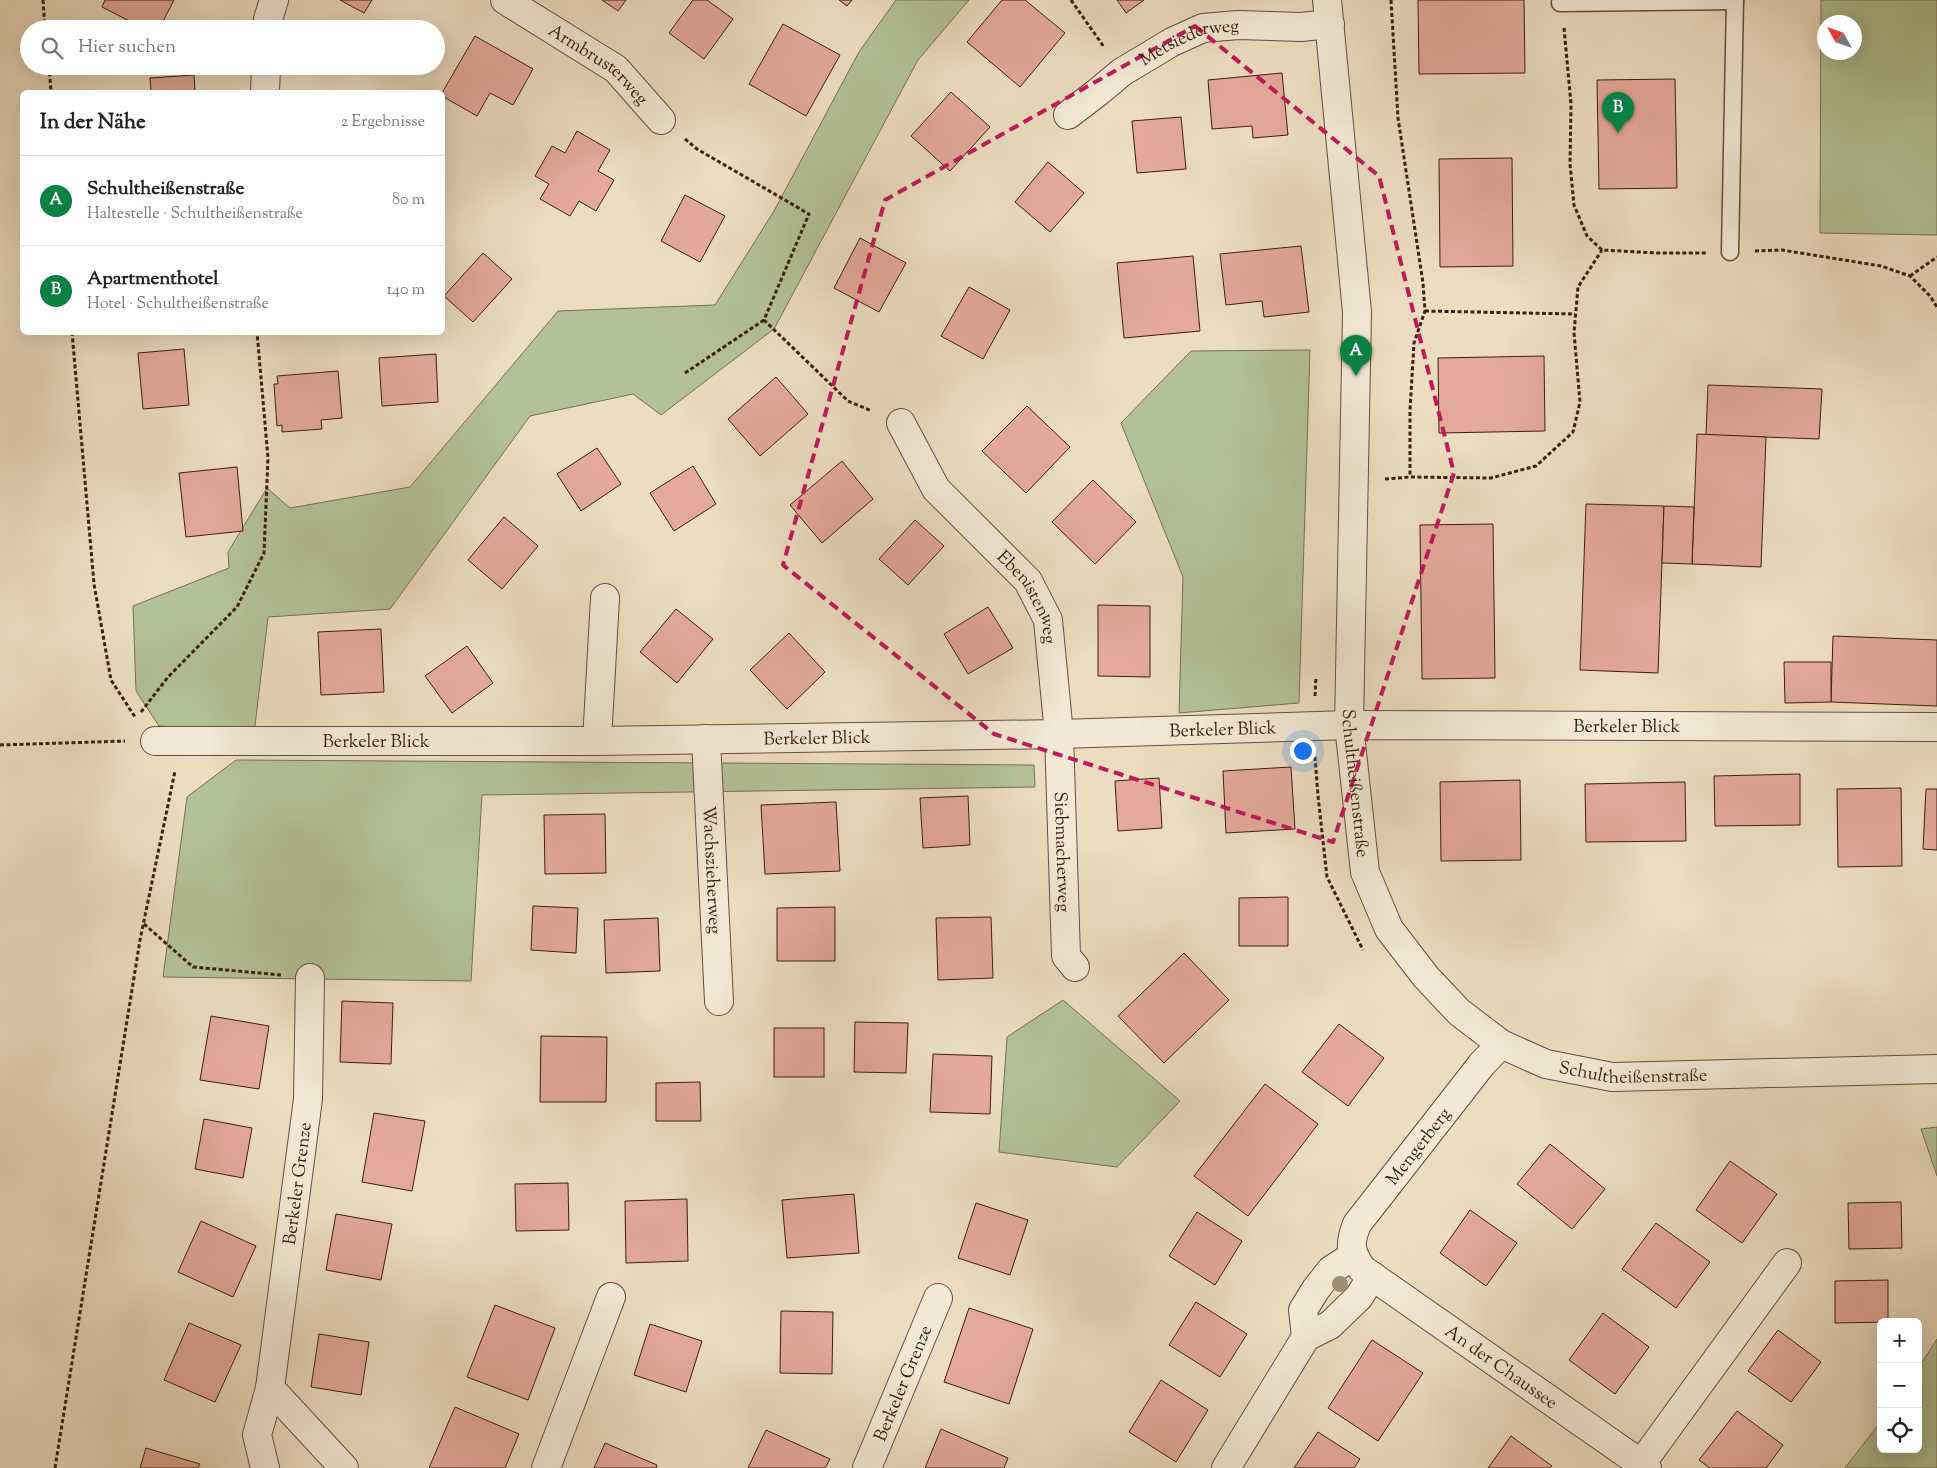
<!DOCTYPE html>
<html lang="de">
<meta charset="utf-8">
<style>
body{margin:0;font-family:"Sorts Mill Goudy",serif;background:#f6f6f6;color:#222}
.controls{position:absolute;right:15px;bottom:15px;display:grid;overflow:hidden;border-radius:8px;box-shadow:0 5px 20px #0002}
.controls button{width:45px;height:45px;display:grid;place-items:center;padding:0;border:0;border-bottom:1px solid #e0e0e0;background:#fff;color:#222;font:25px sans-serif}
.compass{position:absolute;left:1817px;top:15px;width:45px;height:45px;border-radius:50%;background:#fff;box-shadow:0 5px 20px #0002;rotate:310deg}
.you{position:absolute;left:1302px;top:750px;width:18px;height:18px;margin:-12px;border:4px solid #fff;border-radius:50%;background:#1a73e8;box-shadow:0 0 0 8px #1a73e833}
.badge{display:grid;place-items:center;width:32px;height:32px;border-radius:50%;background:#0b8043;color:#fff;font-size:16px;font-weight:700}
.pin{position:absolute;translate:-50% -41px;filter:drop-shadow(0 1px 2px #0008)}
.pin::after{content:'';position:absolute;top:26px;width:18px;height:15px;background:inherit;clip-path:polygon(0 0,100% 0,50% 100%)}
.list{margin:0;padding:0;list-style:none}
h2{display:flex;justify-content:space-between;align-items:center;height:65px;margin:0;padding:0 20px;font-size:21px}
h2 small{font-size:16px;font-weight:400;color:#767676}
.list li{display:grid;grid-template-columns:32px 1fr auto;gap:15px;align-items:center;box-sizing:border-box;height:90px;padding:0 20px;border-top:1px solid #e0e0e0}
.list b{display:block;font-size:19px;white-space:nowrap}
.list p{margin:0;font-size:16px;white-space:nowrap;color:#767676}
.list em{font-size:16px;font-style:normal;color:#767676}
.icon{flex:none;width:28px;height:28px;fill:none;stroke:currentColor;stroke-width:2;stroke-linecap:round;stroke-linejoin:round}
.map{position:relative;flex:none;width:1937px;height:1468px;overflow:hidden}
.search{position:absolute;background:#fff;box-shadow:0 5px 20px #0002;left:20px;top:20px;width:425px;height:55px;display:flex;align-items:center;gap:12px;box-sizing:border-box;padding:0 18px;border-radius:28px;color:#767676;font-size:19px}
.panel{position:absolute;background:#fff;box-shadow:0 5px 20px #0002;left:20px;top:90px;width:425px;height:245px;border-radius:8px}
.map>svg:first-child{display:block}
.green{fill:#b3c296;stroke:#787054;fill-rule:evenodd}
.building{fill:#e4a99a;stroke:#3d1e11}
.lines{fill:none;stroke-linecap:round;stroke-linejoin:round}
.service-casing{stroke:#694e3d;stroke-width:19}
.minor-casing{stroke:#694e3d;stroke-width:30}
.path{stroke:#3d1e11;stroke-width:3;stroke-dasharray:4 2.5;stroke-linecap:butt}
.service{stroke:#f3e9d6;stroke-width:16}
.minor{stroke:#f3e9d6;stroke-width:28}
.tree{fill:#9f8f76}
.marked{fill:none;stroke:#c2185b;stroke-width:4;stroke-dasharray:10 6;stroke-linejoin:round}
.labels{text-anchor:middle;stroke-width:5;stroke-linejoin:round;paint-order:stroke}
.street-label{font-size:18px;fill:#3d1e11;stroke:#f3e9d6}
</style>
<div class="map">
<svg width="1937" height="1468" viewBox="0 0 1937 1468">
<rect width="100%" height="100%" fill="#ecddc0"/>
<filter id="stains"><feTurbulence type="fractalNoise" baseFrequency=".004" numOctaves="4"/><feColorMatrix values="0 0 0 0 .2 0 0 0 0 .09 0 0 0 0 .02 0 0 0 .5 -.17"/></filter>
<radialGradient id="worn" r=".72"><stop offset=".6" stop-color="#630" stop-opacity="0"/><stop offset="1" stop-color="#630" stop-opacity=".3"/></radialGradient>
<g class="green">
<polygon points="896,0 969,0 918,60 774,329 661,415 633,394 530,416 390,609 268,617 254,734 159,726 136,691 133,606 229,568 228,552 267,488 290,508 410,487 558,311 715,305 774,211 859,52"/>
<path d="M 1821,0 L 1937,0 L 1937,235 L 1820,233 ZM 1854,22 L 1854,52 L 1824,52 L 1824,22 Z"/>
<polygon points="1310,350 1299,703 1179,713 1183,577 1121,423 1191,351"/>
<polygon points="236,760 1034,765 1035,787 482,795 471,981 163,977 187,797"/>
<polygon points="1063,1000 1180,1101 1117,1167 999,1152 1007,1037"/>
<polygon points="1937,1127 1937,1176 1921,1129"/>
<polygon points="1937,1339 1937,1468 1845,1468 1881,1421 1881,1449 1918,1449 1918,1369"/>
</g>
<g class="building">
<polygon points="105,0 174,0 159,29 145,29 102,7"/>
<polygon points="340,0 372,0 364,13"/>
<polygon points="602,0 626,0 618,11"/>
<polygon points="693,0 707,0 733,19 704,59 669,33"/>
<polygon points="839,0 852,0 847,6"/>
<polygon points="1002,0 1025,0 1065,33 1020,87 967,42"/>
<polygon points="1117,0 1144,0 1126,13"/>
<polygon points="1418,0 1524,0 1525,73 1419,74"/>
<polygon points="783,24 840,55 806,116 749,84"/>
<polygon points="475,36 533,69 513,105 490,93 477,116 442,96 442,93"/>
<polygon points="1282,73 1288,135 1253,138 1252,126 1212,129 1208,80"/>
<polygon points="194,75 195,92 151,92 150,78"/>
<polygon points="1675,79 1677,188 1599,189 1597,80"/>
<polygon points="951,92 990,127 950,171 911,136"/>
<polygon points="1181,117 1186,169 1137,173 1132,121"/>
<polygon points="577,131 610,150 598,171 614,180 596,211 579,201 570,216 540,199 549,184 535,176 552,146 565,153"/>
<polygon points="1512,158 1513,266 1440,267 1439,159"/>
<polygon points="1048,162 1084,193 1050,232 1015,202"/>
<polygon points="685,195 725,216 700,262 661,241"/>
<polygon points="860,238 906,263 879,312 834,288"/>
<polygon points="1301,246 1309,312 1264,317 1262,301 1226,305 1220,254"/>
<polygon points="483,253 512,279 473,322 444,296"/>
<polygon points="1193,256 1200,331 1124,338 1117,263"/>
<polygon points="969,287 1010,310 983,359 941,336"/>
<polygon points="184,349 189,405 143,409 138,353"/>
<polygon points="436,354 438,402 382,406 379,358"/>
<polygon points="1544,356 1545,431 1439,433 1438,358"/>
<polygon points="338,371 342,418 321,420 322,429 282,432 282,425 277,426 274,384 278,384 277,376"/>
<polygon points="776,377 808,414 760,456 728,419"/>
<polygon points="1708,385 1822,389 1819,439 1706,435"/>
<polygon points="1027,406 1070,447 1026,493 982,451"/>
<polygon points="1697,434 1766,437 1761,567 1692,564"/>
<polygon points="597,448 621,484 581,511 557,474"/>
<polygon points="842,461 873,499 822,543 790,505"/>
<polygon points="693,466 716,504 674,531 650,493"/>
<polygon points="237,467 243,531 186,537 179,473"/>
<polygon points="1093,480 1136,522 1095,564 1052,522"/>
<polygon points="1586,504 1664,506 1658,673 1580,670"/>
<polygon points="1664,506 1694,507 1692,564 1662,563"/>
<polygon points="504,517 538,546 502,589 468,560"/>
<polygon points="915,520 944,546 908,585 879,559"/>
<polygon points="1493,524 1495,678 1422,679 1420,525"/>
<polygon points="1098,605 1150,606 1150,677 1098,676"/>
<polygon points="988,607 1013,648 968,674 944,634"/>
<polygon points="676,609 713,639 677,683 640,652"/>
<polygon points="381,629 384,692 321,695 318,632"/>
<polygon points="789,633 825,672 787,709 750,670"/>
<polygon points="1833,636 1937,640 1937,706 1831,702"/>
<polygon points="467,646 493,683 452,713 425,676"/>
<polygon points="1784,662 1831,662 1831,702 1785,703"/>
<polygon points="1291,767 1295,829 1226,833 1223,771"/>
<polygon points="1800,774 1800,825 1715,826 1714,776"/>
<polygon points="1159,778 1162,828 1118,831 1115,781"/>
<polygon points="1520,780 1521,860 1441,861 1440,782"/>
<polygon points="1685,782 1686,841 1586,842 1585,784"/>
<polygon points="1901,788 1902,866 1838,867 1837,789"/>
<polygon points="1926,789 1937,789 1937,850 1923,849"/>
<polygon points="968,796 970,845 923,848 920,798"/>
<polygon points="836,802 840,871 765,874 761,805"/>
<polygon points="605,814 606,873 545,874 544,815"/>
<polygon points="1288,897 1288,946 1239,946 1239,898"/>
<polygon points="533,906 578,908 576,953 531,950"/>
<polygon points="835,907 835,961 777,961 777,908"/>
<polygon points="991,917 993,978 938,980 936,918"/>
<polygon points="658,918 660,971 606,973 604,920"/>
<polygon points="1184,953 1229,1000 1164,1063 1118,1016"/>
<polygon points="342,1001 393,1003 391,1064 340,1062"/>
<polygon points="211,1016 269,1026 259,1089 200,1080"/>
<polygon points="855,1022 908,1023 906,1073 854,1072"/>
<polygon points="1339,1024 1384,1058 1348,1106 1302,1072"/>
<rect x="774" y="1028" width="50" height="49"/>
<polygon points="541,1036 607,1037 606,1102 540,1102"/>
<polygon points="933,1054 992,1056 990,1114 930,1112"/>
<polygon points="700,1082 701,1121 656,1121 656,1083"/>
<polygon points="1265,1084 1318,1124 1248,1216 1194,1176"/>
<polygon points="374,1113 425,1121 412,1191 362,1182"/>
<polygon points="204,1119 252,1128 243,1178 195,1169"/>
<polygon points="1550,1144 1605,1189 1572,1229 1517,1184"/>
<polygon points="1730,1161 1777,1194 1742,1243 1696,1210"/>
<polygon points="568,1183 569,1230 516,1231 515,1184"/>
<polygon points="854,1194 859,1253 787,1258 782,1200"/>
<polygon points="687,1199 688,1261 626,1263 625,1201"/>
<polygon points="1901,1202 1902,1248 1849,1249 1848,1203"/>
<polygon points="976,1203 1028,1220 1010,1275 958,1258"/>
<polygon points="1470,1210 1517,1243 1486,1286 1440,1253"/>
<polygon points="1197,1212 1242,1241 1215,1285 1169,1256"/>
<polygon points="336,1214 392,1224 381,1280 326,1270"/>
<polygon points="201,1221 256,1246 233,1297 178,1272"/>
<polygon points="1656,1223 1710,1262 1676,1308 1622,1269"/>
<polygon points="1888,1280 1888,1322 1835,1323 1835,1281"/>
<polygon points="1196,1302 1247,1334 1220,1377 1169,1345"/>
<polygon points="495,1305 555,1328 528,1400 467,1377"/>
<polygon points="969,1308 1033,1329 1009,1404 944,1382"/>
<polygon points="781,1311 833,1312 832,1374 780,1373"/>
<polygon points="1603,1313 1649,1347 1615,1394 1569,1360"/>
<polygon points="189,1323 241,1345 215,1402 164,1380"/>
<polygon points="650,1324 702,1341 686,1392 634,1375"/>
<polygon points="1778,1330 1821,1362 1791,1402 1748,1371"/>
<polygon points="319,1334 369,1342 361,1395 311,1387"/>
<polygon points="1372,1340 1423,1373 1378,1441 1328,1408"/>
<polygon points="1161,1380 1208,1410 1176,1462 1129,1432"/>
<polygon points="455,1407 519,1434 505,1468 429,1468"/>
<polygon points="1737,1411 1783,1445 1766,1468 1710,1468 1699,1460"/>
<polygon points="941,1429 1008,1458 1004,1468 925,1468"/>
<polygon points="766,1430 830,1459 825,1468 748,1468"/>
<polygon points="1318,1432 1360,1459 1354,1468 1294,1468"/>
<polygon points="1511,1436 1552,1466 1550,1468 1488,1468"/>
<polygon points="605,1443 657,1465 656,1468 594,1468"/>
<polygon points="146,1448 200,1464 198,1468 140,1468"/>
</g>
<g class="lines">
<g class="service-casing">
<g id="service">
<polyline points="1560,3 1735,1"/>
<polyline points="1730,252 1735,0"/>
</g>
</g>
<g class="minor-casing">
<g id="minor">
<path id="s1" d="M 505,0 L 616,69 L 661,120"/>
<path id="s2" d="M 1327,0 L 1357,312 L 1349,725 L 1365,872 L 1389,929 L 1426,977 L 1459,1012 L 1501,1044 L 1546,1064 L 1612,1077 L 1937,1069"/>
<polyline points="268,29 268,19 274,0"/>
<polyline points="265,92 266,66"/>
<path id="s3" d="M 1068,115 L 1098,92 L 1122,72 L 1172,42 L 1203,28 L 1238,25 L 1301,27 L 1330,24"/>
<path id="s4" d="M 901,423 L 936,489 L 1028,581 L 1048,620 L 1059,734 L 1066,956 L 1075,967"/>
<path id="s5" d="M 706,739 L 719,1001"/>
<path id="s6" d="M 155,741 L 597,741 L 1059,734 L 1349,725 L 1937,727"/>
<polyline points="597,741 605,598"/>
<path id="s7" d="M 1501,1044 L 1482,1064 L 1357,1224 C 1349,1244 1350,1251 1362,1269 L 1647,1468"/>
<polyline points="1306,1337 1303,1310 1316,1289 1331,1270 1353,1256"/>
<polyline points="270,1388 344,1468"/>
<polyline points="1641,1464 1787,1263"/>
<path id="s8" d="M 265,1468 L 257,1435 L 270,1388 L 308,1099 L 310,978"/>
<polyline points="546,1468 611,1297"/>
<path id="s9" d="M 867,1468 L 938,1298"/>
<polyline points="1226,1468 1306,1337 1330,1325 1359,1297 1372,1276"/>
</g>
</g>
<g class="path">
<polyline points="43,0 45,29"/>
<polyline points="1071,0 1104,47"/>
<polyline points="1391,0 1398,118 1423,283 1425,311 1414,343 1410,410 1410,477"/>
<polyline points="1564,28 1571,104 1570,164 1574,205 1587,236 1602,250 1657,253 1706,253"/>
<polyline points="49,66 51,92"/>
<polyline points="685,139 697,149 809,214 764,320 848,401 872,411"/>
<polyline points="1755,251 1782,250 1881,266 1910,276 1930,296 1937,307"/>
<polyline points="1910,276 1937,257"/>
<polyline points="1425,311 1575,314"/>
<polyline points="72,332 94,584 111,680 135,717"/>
<polyline points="685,373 764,320"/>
<polyline points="1385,479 1410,477 1491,478 1536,466 1573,432 1580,402 1574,333 1578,287 1602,250"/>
<polyline points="1315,696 1316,677"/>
<polyline points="141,712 168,677 237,607 264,553 268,458 257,332"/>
<polyline points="0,745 125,741"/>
<polyline points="1315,757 1318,796 1327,877 1363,950"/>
<polyline points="144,924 193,967 281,975"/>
<polyline points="55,1468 140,940 175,771"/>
</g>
<use href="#service" class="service"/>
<use href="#minor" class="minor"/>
</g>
<circle class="tree" cx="1340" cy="1284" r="8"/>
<path class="marked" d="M 1195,26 L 1379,176 L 1454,473 L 1333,842 L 994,734 L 783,565 L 885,200 Z"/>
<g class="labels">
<g class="street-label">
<text dy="6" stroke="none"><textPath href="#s3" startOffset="144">Metsiederweg</textPath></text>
<text dy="6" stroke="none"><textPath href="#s1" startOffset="114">Armbrusterweg</textPath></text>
<text dy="6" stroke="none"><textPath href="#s4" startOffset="219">Ebenistenweg</textPath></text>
<text dy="6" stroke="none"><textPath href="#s6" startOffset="1472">Berkeler Blick</textPath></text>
<text dy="6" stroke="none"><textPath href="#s6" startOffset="1068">Berkeler Blick</textPath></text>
<text dy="6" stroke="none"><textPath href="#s6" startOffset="662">Berkeler Blick</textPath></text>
<text dy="6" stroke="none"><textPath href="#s6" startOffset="221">Berkeler Blick</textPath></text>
<text dy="6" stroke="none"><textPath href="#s2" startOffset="785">Schultheißenstraße</textPath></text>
<text dy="6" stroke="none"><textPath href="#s4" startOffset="481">Siebmacherweg</textPath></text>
<text dy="6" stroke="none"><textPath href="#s5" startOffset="131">Wachszieherweg</textPath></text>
<text dy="6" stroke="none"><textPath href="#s2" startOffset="1235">Schultheißenstraße</textPath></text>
<text transform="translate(1418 1146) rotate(-52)" y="6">Mengerberg</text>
<text dy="6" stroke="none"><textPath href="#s8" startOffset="289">Berkeler Grenze</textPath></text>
<text dy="6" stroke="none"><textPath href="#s7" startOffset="449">An der Chaussee</textPath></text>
<text dy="6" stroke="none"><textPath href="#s9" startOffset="92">Berkeler Grenze</textPath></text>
</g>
</g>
<rect width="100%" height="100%" filter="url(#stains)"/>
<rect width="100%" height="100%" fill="url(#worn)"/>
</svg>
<div class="controls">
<button>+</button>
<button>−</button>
<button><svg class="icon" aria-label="locate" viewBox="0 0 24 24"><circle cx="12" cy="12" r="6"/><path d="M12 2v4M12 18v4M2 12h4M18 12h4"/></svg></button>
</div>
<svg class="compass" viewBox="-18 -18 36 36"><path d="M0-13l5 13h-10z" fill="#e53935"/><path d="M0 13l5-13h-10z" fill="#767676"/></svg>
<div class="you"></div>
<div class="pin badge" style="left:1356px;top:376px">A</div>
<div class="pin badge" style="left:1618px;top:133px">B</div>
<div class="search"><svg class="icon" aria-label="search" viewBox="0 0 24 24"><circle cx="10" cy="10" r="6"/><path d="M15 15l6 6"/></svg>Hier suchen</div>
<section class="panel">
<h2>In der Nähe<small>2 Ergebnisse</small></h2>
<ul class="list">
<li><span class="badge">A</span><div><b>Schultheißenstraße</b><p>Haltestelle · Schultheißenstraße</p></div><em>80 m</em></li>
<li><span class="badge">B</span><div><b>Apartmenthotel</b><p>Hotel · Schultheißenstraße</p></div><em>140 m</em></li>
</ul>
</section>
</div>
